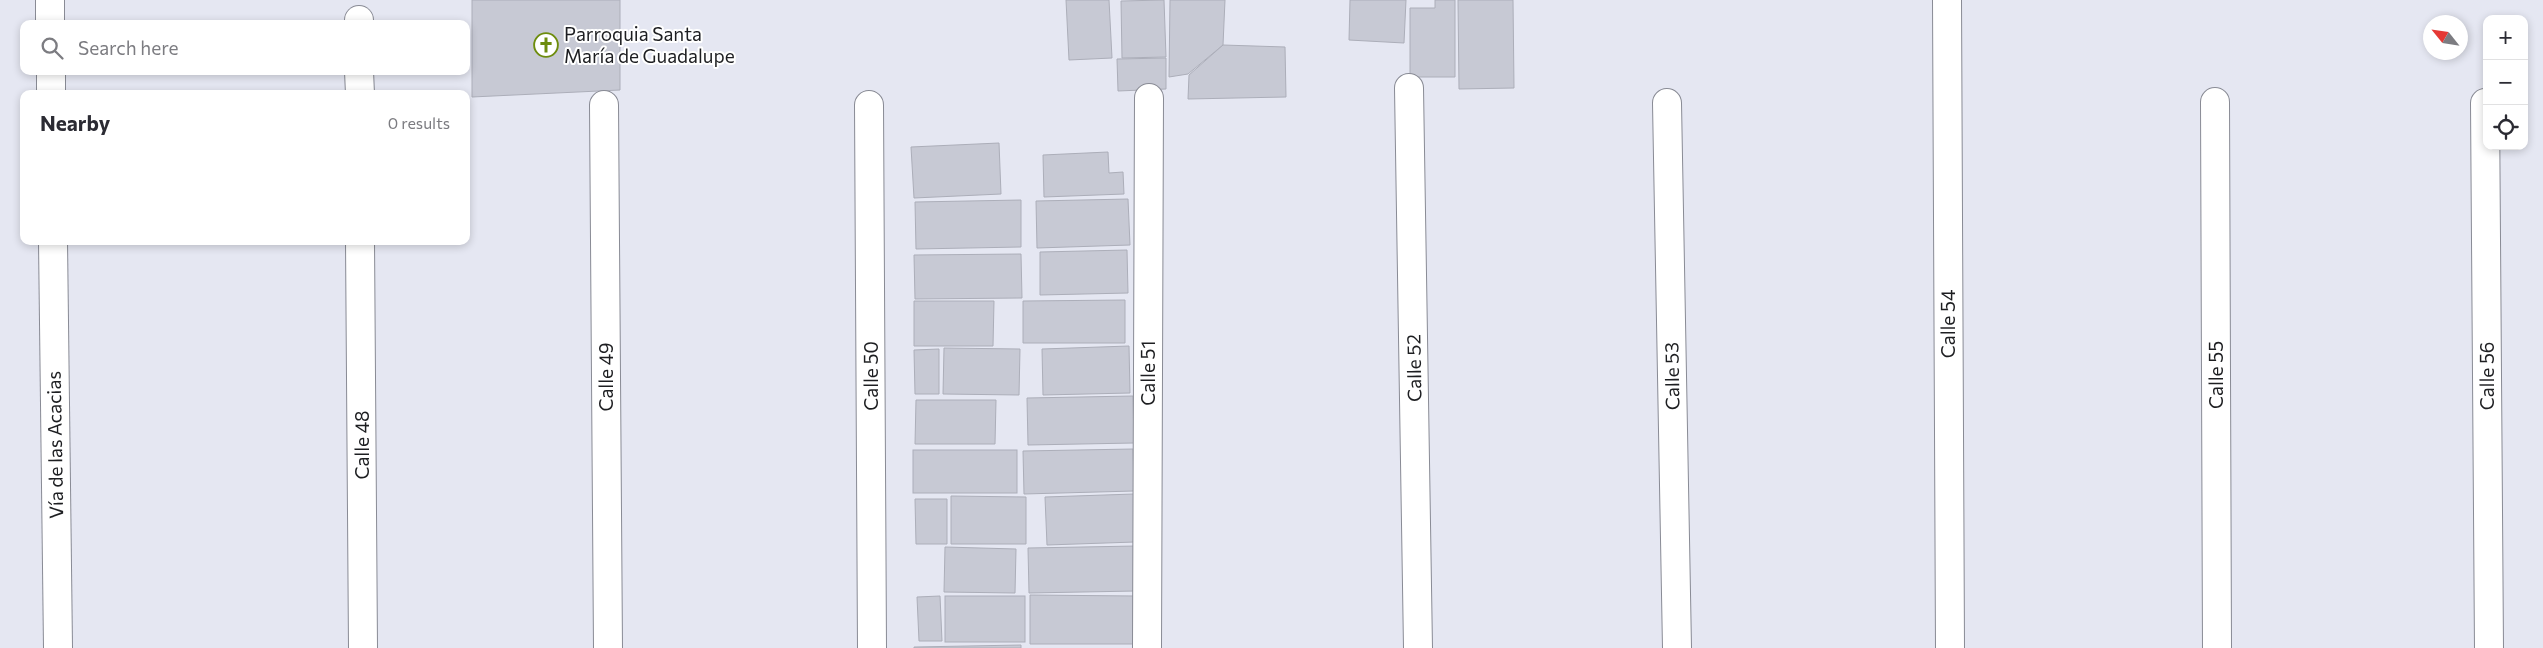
<!DOCTYPE html>
<meta charset="utf-8">
<style>
body{margin:0;font-family:Commissioner,sans-serif;background:#f7f7f7;color:#2b2b33}
.controls{position:absolute;right:15px;top:15px;display:grid;overflow:hidden;border-radius:10px;box-shadow:0 2px 8px #0003}
.controls button{width:45px;height:45px;display:grid;place-items:center;padding:0;border:0;border-bottom:1px solid #e1e1e2;background:#fff;color:#2b2b33;font:25px sans-serif}
.compass{position:absolute;left:2423px;top:15px;width:45px;height:45px;border-radius:50%;background:#fff;box-shadow:0 2px 8px #0003;rotate:300deg}
.list{margin:0;padding:0;list-style:none}
h2{display:flex;justify-content:space-between;align-items:center;height:65px;margin:0;padding:0 20px;font-size:21px}
h2 small{font-size:16px;font-weight:400;color:#7c7c81}
.icon{flex:none;width:28px;height:28px;fill:none;stroke:currentColor;stroke-width:2;stroke-linecap:round;stroke-linejoin:round}
.map{position:relative;flex:none;width:2543px;height:648px;overflow:hidden}
.search{position:absolute;background:#fff;box-shadow:0 2px 8px #0003;left:20px;top:20px;width:450px;height:55px;display:flex;align-items:center;gap:12px;box-sizing:border-box;padding:0 18px;border-radius:10px;color:#7c7c81;font-size:19px}
.panel{position:absolute;background:#fff;box-shadow:0 2px 8px #0003;left:20px;top:90px;width:450px;height:155px;border-radius:10px}
.map>svg:first-child{display:block}
.building{fill:#c7c9d4;stroke:#acaeb9}
.lines{fill:none;stroke-linecap:round;stroke-linejoin:round}
.street-casing{stroke:#898b95;stroke-width:30}
.street{stroke:#fff;stroke-width:28}
.labels{text-anchor:middle;stroke-width:4;stroke-linejoin:round;paint-order:stroke}
.poi-label{font-size:19px;fill:#1d1e21;stroke:#fff;text-anchor:start}
.street-label{font-size:19px;fill:#1d1e21;stroke:#fff}
</style>
<div class="map">
<svg width="2543" height="648" viewBox="0 0 2543 648">
<rect width="100%" height="100%" fill="#e5e7f2"/>
<g class="building">
<polygon points="472,0 620,0 620,90 472,97"/>
<polygon points="1066,0 1109,0 1112,58 1069,60"/>
<polygon points="1164,0 1166,57 1122,58 1121,1"/>
<polygon points="1170,0 1225,0 1223,45 1188,74 1169,77"/>
<polygon points="1350,0 1406,0 1404,43 1349,40"/>
<polygon points="1435,0 1455,0 1455,77 1410,77 1410,8 1435,8"/>
<polygon points="1458,0 1513,0 1514,88 1459,89"/>
<polygon points="1223,45 1285,47 1286,97 1188,99 1189,75"/>
<polygon points="1166,58 1166,89 1118,91 1117,59"/>
<polygon points="999,143 1001,194 914,198 911,147"/>
<polygon points="1108,152 1109,173 1123,172 1124,194 1044,197 1043,155"/>
<polygon points="1128,199 1130,245 1037,248 1036,201"/>
<polygon points="1021,200 1021,247 916,249 915,202"/>
<polygon points="1127,250 1128,293 1040,295 1040,252"/>
<polygon points="1021,254 1022,298 915,299 914,255"/>
<polygon points="1125,300 1125,343 1023,343 1023,301"/>
<polygon points="914,301 994,301 993,346 914,346"/>
<polygon points="1129,346 1130,393 1043,395 1042,349"/>
<polygon points="944,348 1020,349 1019,395 943,394"/>
<polygon points="939,349 939,394 915,394 914,350"/>
<polygon points="1133,396 1134,443 1028,445 1027,398"/>
<polygon points="916,400 996,400 995,444 915,444"/>
<polygon points="1133,449 1134,491 1024,494 1023,451"/>
<rect x="913" y="450" width="104" height="43"/>
<polygon points="1134,494 1135,542 1047,545 1045,497"/>
<polygon points="951,496 1026,497 1026,544 951,544"/>
<polygon points="915,499 947,499 947,544 916,544"/>
<polygon points="1136,546 1136,591 1029,593 1028,548"/>
<polygon points="945,547 1016,549 1015,593 944,592"/>
<polygon points="1030,595 1135,596 1134,644 1030,644"/>
<polygon points="940,596 942,641 919,641 917,597"/>
<rect x="945" y="596" width="80" height="46"/>
<polygon points="1021,645 1021,648 914,648 914,647"/>
</g>
<g class="lines">
<g class="street-casing">
<g id="street">
<polyline points="50,0 50,24"/>
<polyline points="1947,0 1950,648"/>
<polyline points="359,20 359,24"/>
<polyline points="51,71 51,94"/>
<polyline points="359,71 360,94"/>
<polyline points="1409,88 1418,648"/>
<polyline points="2215,102 2217,648"/>
<polyline points="1667,103 1677,648"/>
<polyline points="2485,103 2489,648"/>
<polyline points="604,105 608,648"/>
<polyline points="869,105 872,648"/>
<polyline points="53,241 58,648"/>
<polyline points="360,241 363,648"/>
<polyline points="1147,648 1149,98"/>
</g>
</g>
<use href="#street" class="street"/>
</g>
<defs>
<g id="church-ring" transform="scale(1.25)"><circle r="9.5" fill="#fff" stroke="#6d8c0d" stroke-width="1.5"/><path d="M-1.2-6h2.4v3.5h3.3v2.4h-3.3V6h-2.4V-.1h-3.3v-2.4h3.3Z" fill="#6d8c0d"/></g>
</defs>
<g fill-rule="evenodd">
<use href="#church-ring" x="546" y="45"/>
</g>
<g class="labels">
<g class="poi-label">
<text x="564" y="41">Parroquia Santa<tspan x="564" dy="22">María de Guadalupe</tspan></text>
</g>
<g class="street-label">
<text transform="translate(1948 324) rotate(-90)" y="7">Calle 54</text>
<text transform="translate(1414 368) rotate(-91)" y="7">Calle 52</text>
<text transform="translate(1148 373) rotate(-90)" y="7">Calle 51</text>
<text transform="translate(2216 375) rotate(-90)" y="7">Calle 55</text>
<text transform="translate(871 376) rotate(-90)" y="7">Calle 50</text>
<text transform="translate(1672 376) rotate(-91)" y="7">Calle 53</text>
<text transform="translate(2487 376) rotate(-90)" y="7">Calle 56</text>
<text transform="translate(606 377) rotate(-90)" y="7">Calle 49</text>
<text transform="translate(55 445) rotate(-91)" y="7">Vía de las Acacias</text>
<text transform="translate(362 445) rotate(-90)" y="7">Calle 48</text>
</g>
</g>
</svg>
<div class="controls">
<button>+</button>
<button>−</button>
<button><svg class="icon" aria-label="locate" viewBox="0 0 24 24"><circle cx="12" cy="12" r="6"/><path d="M12 2v4M12 18v4M2 12h4M18 12h4"/></svg></button>
</div>
<svg class="compass" viewBox="-18 -18 36 36"><path d="M0-13l5 13h-10z" fill="#e53935"/><path d="M0 13l5-13h-10z" fill="#7c7c81"/></svg>
<div class="search"><svg class="icon" aria-label="search" viewBox="0 0 24 24"><circle cx="10" cy="10" r="6"/><path d="M15 15l6 6"/></svg>Search here</div>
<section class="panel">
<h2>Nearby<small>0 results</small></h2>
<ul class="list">
</ul>
</section>
</div>
